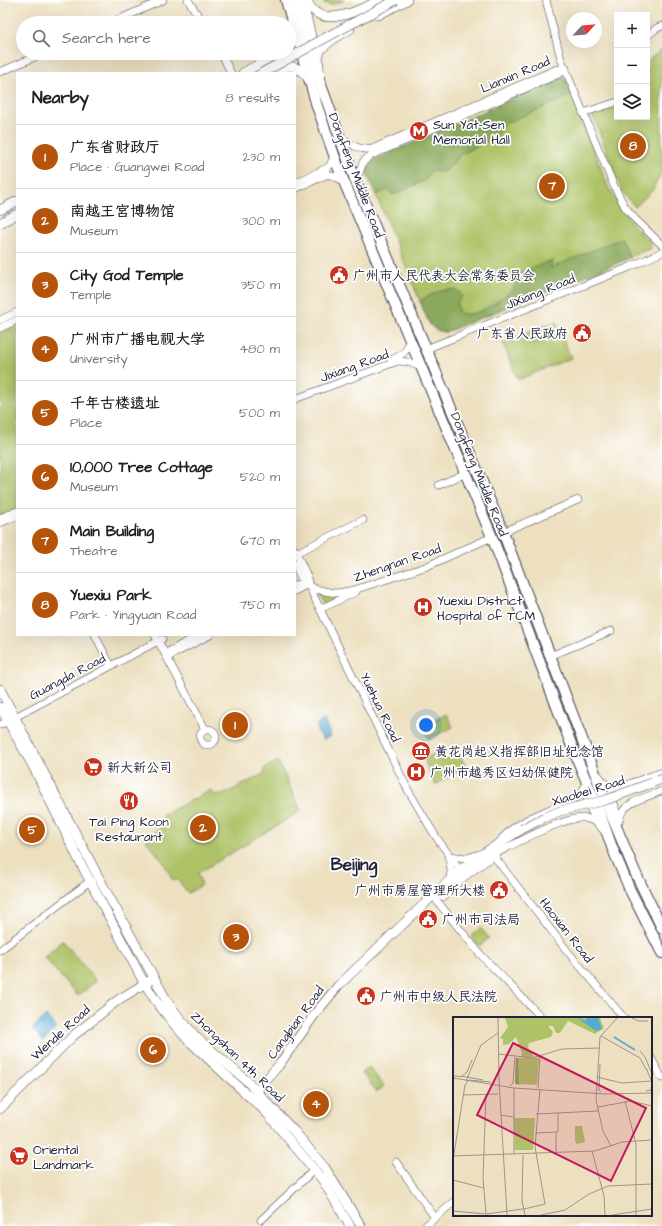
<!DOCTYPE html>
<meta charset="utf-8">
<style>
body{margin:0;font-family:"Architects Daughter","LXGW WenKai TC",sans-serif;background:#f6f6f6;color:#202124}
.controls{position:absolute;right:12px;top:12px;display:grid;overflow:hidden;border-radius:0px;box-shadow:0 4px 16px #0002}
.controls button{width:36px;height:36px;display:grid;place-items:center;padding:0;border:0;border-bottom:1px solid #e0e0e0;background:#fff;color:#202124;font:20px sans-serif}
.compass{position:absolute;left:566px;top:12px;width:36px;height:36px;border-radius:50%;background:#fff;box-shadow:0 4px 16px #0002;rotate:64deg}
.you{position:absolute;left:426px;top:725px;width:14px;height:14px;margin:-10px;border:3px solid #fff;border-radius:50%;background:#1a73e8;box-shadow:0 0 0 6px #1a73e833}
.badge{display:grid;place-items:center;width:26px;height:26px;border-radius:50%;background:#b45309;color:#fff;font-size:13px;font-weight:700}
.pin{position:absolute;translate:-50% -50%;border:2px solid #fff;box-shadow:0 1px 4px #0006}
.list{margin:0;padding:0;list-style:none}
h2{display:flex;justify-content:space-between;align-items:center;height:52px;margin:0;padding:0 16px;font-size:17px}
h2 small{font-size:13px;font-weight:400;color:#757577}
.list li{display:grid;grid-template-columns:26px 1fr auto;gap:12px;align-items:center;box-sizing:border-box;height:64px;padding:0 16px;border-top:1px solid #e0e0e0}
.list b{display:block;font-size:15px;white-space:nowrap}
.list p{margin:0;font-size:13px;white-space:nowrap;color:#757577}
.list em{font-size:13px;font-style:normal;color:#757577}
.icon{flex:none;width:22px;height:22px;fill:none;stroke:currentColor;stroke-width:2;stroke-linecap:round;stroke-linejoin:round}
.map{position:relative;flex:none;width:662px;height:1226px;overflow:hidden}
.search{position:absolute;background:#fff;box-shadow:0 4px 16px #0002;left:16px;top:16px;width:280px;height:44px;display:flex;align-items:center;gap:10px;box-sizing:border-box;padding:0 14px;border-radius:22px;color:#757577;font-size:15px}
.panel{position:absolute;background:#fff;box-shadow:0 4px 16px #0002;left:16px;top:72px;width:280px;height:564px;border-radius:0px}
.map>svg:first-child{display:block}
.green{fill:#aec368;stroke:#687252}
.forest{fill:#8aa95c;stroke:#56664c}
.water{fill:#57abd2;stroke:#3c6686}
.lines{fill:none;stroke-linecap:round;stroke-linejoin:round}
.minor-casing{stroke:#403e4f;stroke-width:8}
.major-casing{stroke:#403e4f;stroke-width:10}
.highway-casing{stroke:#403e4f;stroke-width:12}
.minor{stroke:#fff;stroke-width:7}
.major{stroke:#fff;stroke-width:9}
.highway{stroke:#fff;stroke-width:10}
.major-bridge-casing{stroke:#403e4f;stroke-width:10;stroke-linecap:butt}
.major-bridge{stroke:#fff;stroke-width:9}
.labels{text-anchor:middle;stroke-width:3.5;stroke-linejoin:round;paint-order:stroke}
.street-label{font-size:13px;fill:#22223b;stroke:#fff}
.poi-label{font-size:13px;fill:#22223b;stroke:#fff;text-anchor:start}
.district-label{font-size:17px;font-weight:bold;fill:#22223b;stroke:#fff}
.inset-river{fill:none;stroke:#57abd2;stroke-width:2}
.inset-road{fill:none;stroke:#9c948b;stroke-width:1}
.view{fill:#c2185b;fill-opacity:0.15;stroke:#c2185b;stroke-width:2}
.inset-edge{fill:none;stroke:#22223b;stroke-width:2}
</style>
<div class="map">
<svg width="662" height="1226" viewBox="0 0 662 1226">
<rect width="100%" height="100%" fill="#fff"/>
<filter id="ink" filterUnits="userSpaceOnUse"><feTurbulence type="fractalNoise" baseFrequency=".025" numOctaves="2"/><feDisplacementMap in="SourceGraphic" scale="8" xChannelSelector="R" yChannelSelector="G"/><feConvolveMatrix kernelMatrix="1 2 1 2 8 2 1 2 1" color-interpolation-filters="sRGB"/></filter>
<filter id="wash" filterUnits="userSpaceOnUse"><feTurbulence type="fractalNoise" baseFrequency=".012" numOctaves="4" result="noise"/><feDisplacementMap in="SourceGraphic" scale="16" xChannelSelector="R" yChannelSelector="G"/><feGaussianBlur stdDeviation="0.9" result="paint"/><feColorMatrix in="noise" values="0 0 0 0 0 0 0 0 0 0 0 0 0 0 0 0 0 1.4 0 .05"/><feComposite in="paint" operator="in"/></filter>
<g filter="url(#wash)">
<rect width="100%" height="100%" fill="#ede0c0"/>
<g class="green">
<path d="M 321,0 L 344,0 C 335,4 328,8 321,0 Z"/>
<polygon points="662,49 662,171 652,191 635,207 622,191 595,121 589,112 617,108 617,117 647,117 647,70 650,59"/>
<polygon points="563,76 566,80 609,189 633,225 650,242 651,248 446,332 436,330 430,325 368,176 367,172 368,165 375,160"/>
<polygon points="556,321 571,358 518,380 503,343"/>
<polygon points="17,325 17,508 0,516 0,333"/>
<polygon points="315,592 329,596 345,595 323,605"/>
<polygon points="446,714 453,727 429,739 423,727"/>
<polygon points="440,752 443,760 458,753 466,766 435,785 424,759"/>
<polygon points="278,761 301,811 198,873 202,885 188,893 177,879 173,881 164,863 146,840 164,825 163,815 211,790 215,795 227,793 265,773 265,768"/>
<polygon points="480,928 489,938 479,946 471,936"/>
<polygon points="63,941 96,981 78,996 44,957"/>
<polygon points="369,1067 384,1086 377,1092 362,1073"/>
</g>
<g class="forest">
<polygon points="563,76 565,78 572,95 507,123 501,129 497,136 460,155 450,167 442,172 433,170 430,173 425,180 396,194 392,194 388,190 376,195 368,176 367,172 368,165 375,160"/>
<path d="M 622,238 L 630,258 L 446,332 C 429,332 426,314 420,301 C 429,295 456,281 462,296 L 457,303 L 458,311 C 470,323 507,297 515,286 C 518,282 516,279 519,274 L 552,260 L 551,268 Z"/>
</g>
<g class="water">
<polygon points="324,720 331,736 323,740 317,731 317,724"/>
<polygon points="46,1016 57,1028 43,1041 32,1029"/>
</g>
</g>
<g filter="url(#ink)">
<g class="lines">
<g class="minor-casing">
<g id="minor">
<polyline points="188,0 203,23"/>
<polyline points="546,0 561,59 613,184 625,207 635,219 662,245"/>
<polyline points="111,23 163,0"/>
<polyline points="647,36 657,28 662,26"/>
<polyline points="221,53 231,73"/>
<polyline points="0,72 44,53"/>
<polyline points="583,113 617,102"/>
<path d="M 339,135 C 350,143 357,151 372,149 L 557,69 L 566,69"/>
<polyline points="356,182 363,162 370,156 559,74 566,69"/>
<polyline points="295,183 327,168 330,165 334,157"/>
<polyline points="295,189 328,174 340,179 343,182"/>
<polyline points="0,320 17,312"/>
<polyline points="0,328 17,320"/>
<polyline points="426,349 630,267 662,252"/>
<path d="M 391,360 C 401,356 408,351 410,340"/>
<polyline points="295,399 398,361 408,362 421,367"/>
<polyline points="439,485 466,473"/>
<polyline points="0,518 17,511"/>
<polyline points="0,523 17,516"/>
<polyline points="503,532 578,500"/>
<polyline points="295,550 307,576 308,584"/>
<polyline points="296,553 363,520"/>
<polyline points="295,564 301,578 308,584 320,609 408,790 436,837 463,874"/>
<polyline points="295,585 303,583 308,584 315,589 329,592 338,593 354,590 425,567 492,537"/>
<polyline points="295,591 306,585"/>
<polyline points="320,609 356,592"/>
<polyline points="95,635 111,666"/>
<polyline points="155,635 205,729"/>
<polyline points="166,653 199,635"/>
<polyline points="550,656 611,631"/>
<polyline points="168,657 210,635"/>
<polyline points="0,725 162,639"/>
<circle cx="208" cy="737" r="8"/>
<path d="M 599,776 C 604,782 607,788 615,789 L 662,772"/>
<path d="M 586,787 C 586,801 589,811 598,821"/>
<polyline points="611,794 615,806 617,823"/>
<path d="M 619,821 C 621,802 647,797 662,791"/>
<path d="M 604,831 C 598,824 593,819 584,818 C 564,816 513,845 493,855 L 568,952 L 624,1018"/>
<polyline points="502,838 512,829 528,819 575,798 582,793 587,781"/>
<polyline points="448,856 467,858 479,854"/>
<polyline points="449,858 451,870 450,880"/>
<polyline points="437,901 480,954 542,1018"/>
<polyline points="0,950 90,881"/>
<polyline points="651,1058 662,1078"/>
<polyline points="396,1162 435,1218"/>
<polyline points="261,1220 315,1169"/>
<polyline points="425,1226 454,1202"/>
</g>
</g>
<g class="major-casing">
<g id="major">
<polyline points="302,0 315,52"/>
<path d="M 306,0 C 308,3 310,7 313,10 C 329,27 364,8 380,0"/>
<polyline points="378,15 407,0"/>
<polyline points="289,44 293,37 295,29"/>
<polyline points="243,73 278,53"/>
<path d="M 273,73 C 291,64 295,63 309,79"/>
<polyline points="320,76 318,59 320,50 333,39 350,29"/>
<polyline points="0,210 17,201"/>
<polyline points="0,223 17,214"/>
<polyline points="0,689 101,882 168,1003 183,1022 197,1038 247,1081 294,1131 325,1168 361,1226"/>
<polyline points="0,707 34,768 79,860 142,979 156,1001 173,1023 188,1040 266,1112 322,1179 350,1226"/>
<polyline points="443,896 464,876 498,851"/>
<polyline points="255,1096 257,1090 279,1065 315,1014 338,986 460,870 484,853 522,829"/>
<polyline points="0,1109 73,1036 118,1000 149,981"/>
</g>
</g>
<g class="highway-casing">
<g id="highway">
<polyline points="286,0 317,106 340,172 492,537 573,749 599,811 612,847 630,890 662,953"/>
<polyline points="296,0 312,60 356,182 503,532 608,807 635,872 662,928"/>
</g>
</g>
<use href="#minor" class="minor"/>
<use href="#major" class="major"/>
<use href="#highway" class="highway"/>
<g class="major-bridge-casing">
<g id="major-bridge">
<polyline points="262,73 338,31 396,0"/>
<polyline points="522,829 543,818 560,811 606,800 662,779"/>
</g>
</g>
<use href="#major-bridge" class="major-bridge"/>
</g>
</g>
<defs>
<g id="metro-disc" transform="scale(1)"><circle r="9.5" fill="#c8321e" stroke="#fff"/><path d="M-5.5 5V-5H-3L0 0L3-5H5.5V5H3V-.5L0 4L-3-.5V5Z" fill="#fff"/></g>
<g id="civic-disc" transform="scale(1)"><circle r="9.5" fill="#c8321e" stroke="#fff"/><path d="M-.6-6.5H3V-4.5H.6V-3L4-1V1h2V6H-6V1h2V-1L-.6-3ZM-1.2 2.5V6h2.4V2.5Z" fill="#fff"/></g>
<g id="hospital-disc" transform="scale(1)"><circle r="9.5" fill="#c8321e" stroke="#fff"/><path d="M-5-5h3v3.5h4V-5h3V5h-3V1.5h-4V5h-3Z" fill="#fff"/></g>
<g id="museum-disc" transform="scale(1)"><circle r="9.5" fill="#c8321e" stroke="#fff"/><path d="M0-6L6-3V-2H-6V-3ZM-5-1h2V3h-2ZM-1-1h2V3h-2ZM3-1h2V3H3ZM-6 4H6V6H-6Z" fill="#fff"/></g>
<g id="supermarket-disc" transform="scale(1)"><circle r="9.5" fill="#c8321e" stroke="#fff"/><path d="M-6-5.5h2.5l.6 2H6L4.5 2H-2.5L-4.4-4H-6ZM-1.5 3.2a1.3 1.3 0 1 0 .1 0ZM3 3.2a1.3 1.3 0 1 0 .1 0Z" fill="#fff"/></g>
<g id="restaurant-disc" transform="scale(1)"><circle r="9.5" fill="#c8321e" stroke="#fff"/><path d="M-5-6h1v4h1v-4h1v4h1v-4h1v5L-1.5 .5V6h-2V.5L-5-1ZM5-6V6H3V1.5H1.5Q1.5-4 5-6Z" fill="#fff"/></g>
</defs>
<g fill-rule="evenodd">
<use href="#metro-disc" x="419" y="131"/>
<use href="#civic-disc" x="339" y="275"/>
<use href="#civic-disc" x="582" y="333"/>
<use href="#hospital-disc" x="423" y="607"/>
<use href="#museum-disc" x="421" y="751"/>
<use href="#supermarket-disc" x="93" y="767"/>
<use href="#hospital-disc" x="416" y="772"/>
<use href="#restaurant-disc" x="129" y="801"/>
<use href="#civic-disc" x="499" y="890"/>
<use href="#civic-disc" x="428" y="919"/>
<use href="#civic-disc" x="366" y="996"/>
<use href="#supermarket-disc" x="19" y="1156"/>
</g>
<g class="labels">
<g class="street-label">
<text transform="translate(515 74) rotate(-23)" y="5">Lianxin Road</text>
<text transform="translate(357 175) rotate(69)" y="5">Dongfeng Middle Road</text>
<text transform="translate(540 291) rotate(-22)" y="5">JiXiang Road</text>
<text transform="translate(354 365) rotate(-20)" y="5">Jixiang Road</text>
<text transform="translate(480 474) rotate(68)" y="5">Dongfeng Middle Road</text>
<text transform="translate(397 562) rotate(-19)" y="5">Zhengnan Road</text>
<text transform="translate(67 676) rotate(-28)" y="5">Guangda Road</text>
<text transform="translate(381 707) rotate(64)" y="5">Yuehua Road</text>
<text transform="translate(588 790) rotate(-17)" y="5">Xiaobei Road</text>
<text transform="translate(567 930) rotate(52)" y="5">Haoxian Road</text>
<text transform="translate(295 1022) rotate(-54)" y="5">Cangbian Road</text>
<text transform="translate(60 1032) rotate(-42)" y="5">Wende Road</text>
<text transform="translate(238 1056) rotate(44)" y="5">Zhongshan 4th Road</text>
</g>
<g class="poi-label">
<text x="433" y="129">Sun Yat-Sen<tspan x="433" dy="15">Memorial Hall</tspan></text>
<text x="353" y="280">广州市人民代表大会常务委员会</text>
<text x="568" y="338" text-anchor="end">广东省人民政府</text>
<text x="437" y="605">Yuexiu District<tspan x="437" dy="15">Hospital of TCM</tspan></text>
<text x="435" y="756">黄花岗起义指挥部旧址纪念馆</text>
<text x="107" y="772">新大新公司</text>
<text x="430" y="777">广州市越秀区妇幼保健院</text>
<text x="129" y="826" text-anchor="middle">Tai Ping Koon<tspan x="129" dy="15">Restaurant</tspan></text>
<text x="485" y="895" text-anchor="end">广州市房屋管理所大楼</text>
<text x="442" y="924">广州市司法局</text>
<text x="380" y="1001">广州市中级人民法院</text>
<text x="33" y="1154">Oriental<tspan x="33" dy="15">Landmark</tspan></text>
</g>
<g class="district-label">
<text x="354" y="870">Beijing</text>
</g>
</g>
<g transform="translate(453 1017)">
<rect width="199" height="199" fill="#ede0c0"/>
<path d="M 52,1 L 147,1 L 151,11 L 142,17 L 115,4 L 107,16 L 103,16 L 100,9 L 95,9 L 100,15 L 98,20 L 76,26 L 75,30 L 81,40 L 68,40 L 69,36 L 63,20 L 56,27 L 50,28 L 50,22 L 47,21 L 55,10 ZM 63,41 L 86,41 L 84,68 L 62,67 ZM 61,101 L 82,101 L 80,133 L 62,133 ZM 122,109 L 129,109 L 132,125 L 124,127 L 122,124 Z" fill="#aec368"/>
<path d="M 63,41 L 65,41 L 66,68 L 62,66 Z" fill="#8aa95c"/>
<path d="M 124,1 L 133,4 L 134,1 L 145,1 L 149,12 L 143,14 Z" fill="#57abd2"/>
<path class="inset-river" d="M 161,20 L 182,33"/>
<path class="inset-road" d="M 45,1 L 46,63 L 54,198M 179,1 L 185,4 L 195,4M 148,19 L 187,41 L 193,52M 187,34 L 192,40 L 199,57M 46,37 L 79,41 L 109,32 L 146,31M 147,47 L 146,73 L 148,75M 193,51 L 199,65M 1,59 L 15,60M 9,59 L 14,55 L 19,43M 14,60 L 30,63M 144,60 L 169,66 L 199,64M 0,61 L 61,71 L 152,77 L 199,76M 16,63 L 38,65M 13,64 L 28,28 L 45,16M 57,69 L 60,66 L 62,40M 85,71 L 87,39M 193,74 L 198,73 L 199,65M 11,78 L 45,77M 33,78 L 30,161 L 33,197M 172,84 L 183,127 L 183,198M 145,90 L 178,84 L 199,89M 83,97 L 145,94M 48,98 L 60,100M 103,115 L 103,135M 82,116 L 105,115 L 105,96M 158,129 L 150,114 L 143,83 L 147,20 L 164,1M 139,134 L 151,179 L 152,198M 61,137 L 61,71M 70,138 L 69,184 L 72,198M 0,139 L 142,134 L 169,125 L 199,123M 0,143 L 12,68 L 15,64M 0,163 L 31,171M 71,192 L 92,187 L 82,130 L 87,72M 0,194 L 33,197 L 70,192M 88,198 L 112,193 L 136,177 L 155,169 L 199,167M 159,198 L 199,192"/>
<path class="view" d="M 60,26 L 193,91 L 158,164 L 24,98 Z"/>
<rect width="199" height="199" class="inset-edge"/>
</g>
</svg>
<div class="controls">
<button>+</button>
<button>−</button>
<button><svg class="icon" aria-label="layers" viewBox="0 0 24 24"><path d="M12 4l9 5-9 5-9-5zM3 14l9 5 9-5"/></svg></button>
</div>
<svg class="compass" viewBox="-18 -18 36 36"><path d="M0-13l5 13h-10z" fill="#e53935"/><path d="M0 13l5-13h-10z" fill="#757577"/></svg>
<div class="you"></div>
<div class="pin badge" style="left:235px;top:725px">1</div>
<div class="pin badge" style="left:203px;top:828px">2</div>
<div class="pin badge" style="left:236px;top:937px">3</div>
<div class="pin badge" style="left:316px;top:1104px">4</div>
<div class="pin badge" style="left:32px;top:830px">5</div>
<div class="pin badge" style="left:153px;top:1050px">6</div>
<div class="pin badge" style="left:552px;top:186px">7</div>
<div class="pin badge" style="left:633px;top:146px">8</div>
<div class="search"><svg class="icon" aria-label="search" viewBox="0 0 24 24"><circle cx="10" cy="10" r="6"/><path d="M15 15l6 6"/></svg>Search here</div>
<section class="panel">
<h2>Nearby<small>8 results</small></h2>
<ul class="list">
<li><span class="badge">1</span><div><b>广东省财政厅</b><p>Place · Guangwei Road</p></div><em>230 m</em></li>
<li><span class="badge">2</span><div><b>南越王宫博物馆</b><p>Museum</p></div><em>300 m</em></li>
<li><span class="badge">3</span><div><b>City God Temple</b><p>Temple</p></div><em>350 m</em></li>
<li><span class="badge">4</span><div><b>广州市广播电视大学</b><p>University</p></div><em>480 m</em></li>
<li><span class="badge">5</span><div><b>千年古楼遗址</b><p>Place</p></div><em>500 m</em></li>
<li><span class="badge">6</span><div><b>10,000 Tree Cottage</b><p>Museum</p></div><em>520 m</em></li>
<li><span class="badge">7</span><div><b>Main Building</b><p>Theatre</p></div><em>670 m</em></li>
<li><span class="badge">8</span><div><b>Yuexiu Park</b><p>Park · Yingyuan Road</p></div><em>750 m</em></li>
</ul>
</section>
</div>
